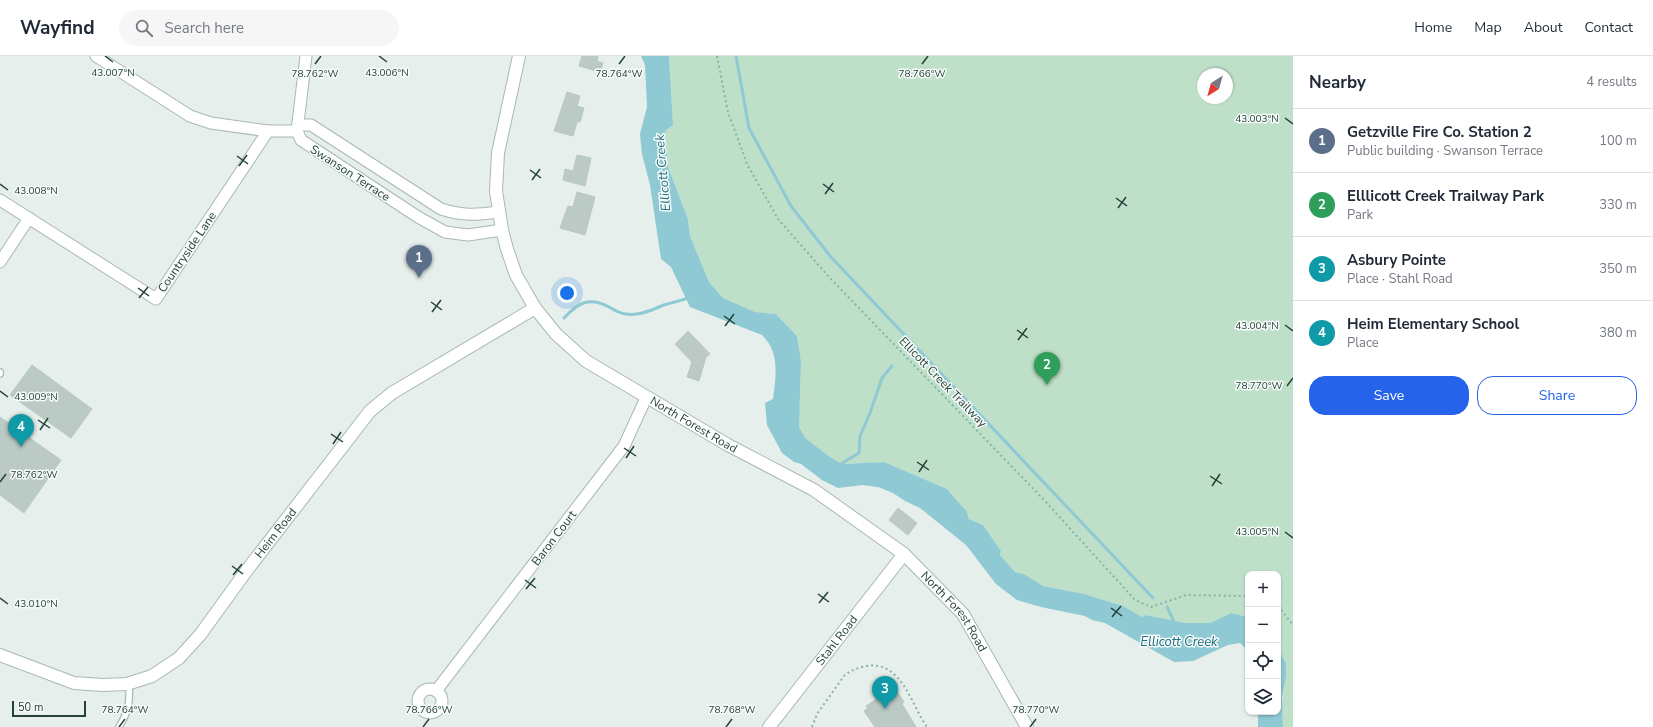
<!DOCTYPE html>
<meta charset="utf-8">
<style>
body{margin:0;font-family:"Nunito Sans",sans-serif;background:#f6f6f7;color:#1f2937}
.controls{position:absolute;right:12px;bottom:12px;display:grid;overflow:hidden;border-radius:8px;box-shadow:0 1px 3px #0004}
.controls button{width:36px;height:36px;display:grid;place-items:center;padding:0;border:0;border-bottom:1px solid #e0e1e3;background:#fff;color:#1f2937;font:20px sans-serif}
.compass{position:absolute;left:1197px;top:12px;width:36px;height:36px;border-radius:50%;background:#fff;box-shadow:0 1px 3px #0004;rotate:217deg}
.scale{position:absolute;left:12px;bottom:10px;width:74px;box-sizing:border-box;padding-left:4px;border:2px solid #24423a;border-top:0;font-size:11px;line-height:14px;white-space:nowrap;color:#24423a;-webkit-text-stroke:3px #f7fbf9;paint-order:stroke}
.you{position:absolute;left:567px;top:237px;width:14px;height:14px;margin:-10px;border:3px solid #fff;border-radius:50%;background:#1a73e8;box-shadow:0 0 0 6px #1a73e833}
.badge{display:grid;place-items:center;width:26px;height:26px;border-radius:50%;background:#2563eb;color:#fff;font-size:13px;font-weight:700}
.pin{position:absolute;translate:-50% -33px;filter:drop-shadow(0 1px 2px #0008)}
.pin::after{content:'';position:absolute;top:21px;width:14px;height:12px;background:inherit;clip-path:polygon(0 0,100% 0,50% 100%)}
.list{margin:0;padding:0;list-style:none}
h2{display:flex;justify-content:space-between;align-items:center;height:52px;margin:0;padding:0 16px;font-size:17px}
h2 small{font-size:13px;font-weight:400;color:#747a83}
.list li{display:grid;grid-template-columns:26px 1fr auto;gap:12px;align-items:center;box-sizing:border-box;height:64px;padding:0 16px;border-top:1px solid #e0e1e3}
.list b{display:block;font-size:15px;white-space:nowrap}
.list p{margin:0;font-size:13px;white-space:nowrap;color:#747a83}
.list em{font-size:13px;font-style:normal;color:#747a83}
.actions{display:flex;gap:8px;padding:12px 16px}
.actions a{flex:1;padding:9px 0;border:1px solid #2563eb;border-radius:16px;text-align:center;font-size:14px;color:#2563eb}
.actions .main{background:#2563eb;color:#fff}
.icon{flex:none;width:22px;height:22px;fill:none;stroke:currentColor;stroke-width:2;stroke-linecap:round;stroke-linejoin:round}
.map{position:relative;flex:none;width:1293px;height:671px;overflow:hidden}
header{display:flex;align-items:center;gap:24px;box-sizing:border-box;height:56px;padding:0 20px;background:#fff;border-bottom:1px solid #e0e1e3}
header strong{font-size:19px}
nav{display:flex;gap:22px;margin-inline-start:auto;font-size:14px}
.search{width:280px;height:36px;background:#f6f6f7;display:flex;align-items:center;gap:10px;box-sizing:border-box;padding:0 14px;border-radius:22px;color:#747a83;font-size:15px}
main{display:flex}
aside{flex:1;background:#fff}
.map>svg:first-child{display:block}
.green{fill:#bfe0c8;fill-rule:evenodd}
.water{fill:#8ec9d4}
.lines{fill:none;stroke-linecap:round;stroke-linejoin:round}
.stream{stroke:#8ec9d4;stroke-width:3}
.building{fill:#bbcac4;stroke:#b8c9c2}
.service-casing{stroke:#a8b8b2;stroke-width:8}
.minor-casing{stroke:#a8b8b2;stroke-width:13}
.tertiary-casing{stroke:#a8b8b2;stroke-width:14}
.path{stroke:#86b3a5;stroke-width:2;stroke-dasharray:2 3;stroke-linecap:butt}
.service{stroke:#fff;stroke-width:5.5}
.minor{stroke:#fff;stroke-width:11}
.tertiary{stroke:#fff;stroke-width:12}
.ticks{fill:none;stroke:#24423a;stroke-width:1.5}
.labels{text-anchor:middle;stroke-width:3;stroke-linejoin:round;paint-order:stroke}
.street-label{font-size:12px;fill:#24423a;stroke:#f7fbf9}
.water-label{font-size:13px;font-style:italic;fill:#1c6f80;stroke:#f7fbf9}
.ticks-label{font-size:10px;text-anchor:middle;fill:#24423a;stroke:#f7fbf9;stroke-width:3;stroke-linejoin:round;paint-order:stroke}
</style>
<header>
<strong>Wayfind</strong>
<div class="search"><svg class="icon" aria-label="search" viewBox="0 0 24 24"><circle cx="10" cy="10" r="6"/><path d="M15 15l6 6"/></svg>Search here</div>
<nav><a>Home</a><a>Map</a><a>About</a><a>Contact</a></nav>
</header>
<main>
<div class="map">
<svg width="1293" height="671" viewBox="0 0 1293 671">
<rect width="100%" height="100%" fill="#e6efeb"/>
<path class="green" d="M 669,0 L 1293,0 L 1293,671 L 1283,671 L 1282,647 L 1286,622 L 1286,607 L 1278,592 L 1278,518 L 1248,518 L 1248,561 L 1231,557 L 1210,567 L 1185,567 L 1146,559 L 1142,561 L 1123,550 L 1084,538 L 1043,530 L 1024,518 L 1015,516 L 1000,499 L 1001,495 L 983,469 L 969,463 L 967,456 L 947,433 L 884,406 L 842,408 L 830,401 L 803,381 L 798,369 L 800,344 L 801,305 L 797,280 L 776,258 L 755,256 L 723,242 L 709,226 L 690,180 L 688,163 L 668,111 L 665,75 L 673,69 ZM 1203,18 L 1227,18 L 1227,42 L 1203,42 Z"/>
<g class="water">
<path d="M 641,0 L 669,0 L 673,69 L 665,75 L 668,111 L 688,163 L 690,180 L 709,226 L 723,242 L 755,256 L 776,258 L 797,280 L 801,305 L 799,371 L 805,382 L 830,401 L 842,408 L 884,406 L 947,433 L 967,456 L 969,463 L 983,469 L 1001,495 L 1000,499 L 1015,516 L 1024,518 L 1043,530 L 1084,538 L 1123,550 L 1142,561 L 1146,559 L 1185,567 L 1210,567 L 1231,557 L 1248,561 L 1248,595 L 1240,587 L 1228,589 L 1193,605 L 1174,606 L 1105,567 L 1092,564 L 1085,560 L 1041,551 L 1017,544 L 996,528 L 966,489 L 920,452 L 905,445 L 893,437 L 878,431 L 862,429 L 838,432 L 822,424 L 801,408 L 794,406 L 782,397 L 767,369 L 765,347 L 773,343 C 776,320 780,296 762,279 L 690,251 L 671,211 L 661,203 L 650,129 L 642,98 L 640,78 L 647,51 L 645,9 Z"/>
<polygon points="1278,592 1286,607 1286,622 1282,642 1283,671 1258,671 1258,656 1278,656"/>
</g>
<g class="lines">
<g class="stream">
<polyline points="736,0 749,72 791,150 830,200 1153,542"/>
<path d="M 564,262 C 578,247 589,240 609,251 C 614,254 620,258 626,258 C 640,260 651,254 664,249 C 672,246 682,245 690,241"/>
<polyline points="839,409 859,397 860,380 870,357 882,322 892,310"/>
<polyline points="1167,551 1174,566"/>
</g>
</g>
<g class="building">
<polygon points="582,0 598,0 597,5 603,7 600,16 579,10"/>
<polygon points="567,36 580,40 577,50 584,52 580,66 577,66 573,80 554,75"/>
<polygon points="577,99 591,102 585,130 563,124 565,113 573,115"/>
<polygon points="577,136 595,141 585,179 560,172 568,150 573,151"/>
<polygon points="688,275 710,298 706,301 699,325 687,321 692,306 675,288"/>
<polygon points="32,309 92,353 71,382 10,339"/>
<polygon points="0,361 61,404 24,457 0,439"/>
<polygon points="898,452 917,467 908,479 889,464"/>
<polygon points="896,634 904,646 902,648 916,671 875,671 864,655 868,652 866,650 890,635 891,637"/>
</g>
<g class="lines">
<g class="service-casing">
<g id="service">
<polyline points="0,316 0,318"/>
<path d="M 119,671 C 129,655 130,646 129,627"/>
</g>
</g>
<g class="minor-casing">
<g id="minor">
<polyline points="96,0 190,60 211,67 268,75 297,75"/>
<polyline points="306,0 297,75 301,84 418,161 445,176 468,179 502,174"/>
<path d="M 298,69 L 311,69 L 441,153 C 463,160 476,159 498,156"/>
<polyline points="0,144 156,243 268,75"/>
<polyline points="0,206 29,162"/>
<circle cx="430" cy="645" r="12"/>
<polyline points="436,635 624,390 646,342"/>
</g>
</g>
<g class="tertiary-casing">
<g id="tertiary">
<path id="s1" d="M 519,0 L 498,97 L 496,135 L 502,174 L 507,193 L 516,219 L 535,252 L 556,278 L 586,305 L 728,389 L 814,434 L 904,498 L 963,558 L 1027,671"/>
<path id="s2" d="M 0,599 L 74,627 L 103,629 L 127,628 L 152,620 L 179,602 L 200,579 L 247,514 L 370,355 L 392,337 L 535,252"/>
<path id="s3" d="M 769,671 L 904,498"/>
</g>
</g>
<g class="path">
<polyline points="717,0 728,56 747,108 778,163 829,221 1045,445 1135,544 1151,551 1186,539 1248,540"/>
<polyline points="1278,550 1293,569"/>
<path d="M 812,671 L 817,658 L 844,620 C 851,614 858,612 866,610 C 902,604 911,649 927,671"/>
</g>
<use href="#service" class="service"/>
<use href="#minor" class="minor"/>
<use href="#tertiary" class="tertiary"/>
</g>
<path class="ticks" d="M 105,0 L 113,6M 379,0 L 387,6M 315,8 L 321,0M 619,8 L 625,0M 922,8 L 928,0M 1285,62 L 1293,68M 237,100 L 248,108M 239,110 L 247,99M 530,114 L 541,122M 532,124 L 540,113M 0,128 L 8,134M 823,128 L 834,136M 825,138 L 833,127M 1116,142 L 1127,150M 1118,152 L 1126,141M 138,232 L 149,240M 139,242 L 148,231M 431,246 L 442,254M 432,256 L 441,244M 724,260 L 735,268M 1285,269 L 1293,275M 725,270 L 734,258M 1017,274 L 1028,282M 1018,284 L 1027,272M 1287,330 L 1293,322M 0,335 L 8,341M 38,364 L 50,372M 40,374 L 48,362M 331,378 L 343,386M 333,388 L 341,376M 624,392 L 636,400M 626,402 L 634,390M 917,406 L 929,414M 919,416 L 927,404M 1210,420 L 1222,428M 0,426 L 6,418M 1212,430 L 1220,418M 1285,476 L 1293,482M 232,510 L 243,518M 233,519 L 242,508M 525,524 L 536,532M 526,533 L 535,522M 818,538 L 829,546M 0,542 L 8,548M 819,547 L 828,536M 1111,552 L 1122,560M 1112,561 L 1121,550M 119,671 L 125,663M 423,671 L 429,663M 726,671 L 732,663M 1030,671 L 1036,663"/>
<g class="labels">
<g class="street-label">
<text transform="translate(350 117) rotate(33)" y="4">Swanson Terrace</text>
<text transform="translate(187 196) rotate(-56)" y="4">Countryside Lane</text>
<text transform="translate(943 326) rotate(46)" y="4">Ellicott Creek Trailway</text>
<text dy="4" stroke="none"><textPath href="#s1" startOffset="461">North Forest Road</textPath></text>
<text dy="4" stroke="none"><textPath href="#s2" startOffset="349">Heim Road</textPath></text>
<text transform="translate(554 482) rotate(-53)" y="4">Baron Court</text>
<text dy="4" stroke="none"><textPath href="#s1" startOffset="785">North Forest Road</textPath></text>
<text dy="4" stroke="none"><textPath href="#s3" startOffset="110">Stahl Road</textPath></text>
</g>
<g class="water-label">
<text transform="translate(662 117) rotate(-95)" y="5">Ellicott Creek</text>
<text x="1179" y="590">Ellicott Creek</text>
</g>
</g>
<g class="ticks-label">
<text x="113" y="20">43.007°N</text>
<text x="387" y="20">43.006°N</text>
<text x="315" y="21">78.762°W</text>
<text x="619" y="21">78.764°W</text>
<text x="922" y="21">78.766°W</text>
<text x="1257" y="66">43.003°N</text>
<text x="36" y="138">43.008°N</text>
<text x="1257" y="273">43.004°N</text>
<text x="1259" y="333">78.770°W</text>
<text x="36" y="344">43.009°N</text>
<text x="34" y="422">78.762°W</text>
<text x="1257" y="479">43.005°N</text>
<text x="36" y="551">43.010°N</text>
<text x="125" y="657">78.764°W</text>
<text x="429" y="657">78.766°W</text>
<text x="732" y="657">78.768°W</text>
<text x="1036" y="657">78.770°W</text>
</g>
</svg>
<div class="controls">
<button>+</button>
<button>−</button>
<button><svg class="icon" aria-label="locate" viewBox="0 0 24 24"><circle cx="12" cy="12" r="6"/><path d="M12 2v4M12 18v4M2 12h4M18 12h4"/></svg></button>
<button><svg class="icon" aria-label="layers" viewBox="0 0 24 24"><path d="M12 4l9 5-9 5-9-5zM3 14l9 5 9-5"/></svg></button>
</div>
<svg class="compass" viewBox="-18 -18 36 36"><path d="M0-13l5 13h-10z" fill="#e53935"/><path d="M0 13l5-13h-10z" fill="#747a83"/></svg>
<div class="scale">50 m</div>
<div class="you"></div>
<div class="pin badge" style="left:419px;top:222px;background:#5c6f8a">1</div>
<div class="pin badge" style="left:1047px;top:329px;background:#2e9e5b">2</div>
<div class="pin badge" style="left:885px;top:653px;background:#0f9aa8">3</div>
<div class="pin badge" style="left:21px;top:391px;background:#0f9aa8">4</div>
</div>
<aside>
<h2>Nearby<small>4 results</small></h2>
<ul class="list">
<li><span class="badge" style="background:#5c6f8a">1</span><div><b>Getzville Fire Co. Station 2</b><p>Public building · Swanson Terrace</p></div><em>100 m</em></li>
<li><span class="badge" style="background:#2e9e5b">2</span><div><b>Elllicott Creek Trailway Park</b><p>Park</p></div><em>330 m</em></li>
<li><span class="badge" style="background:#0f9aa8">3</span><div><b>Asbury Pointe</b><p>Place · Stahl Road</p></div><em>350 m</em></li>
<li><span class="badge" style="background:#0f9aa8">4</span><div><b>Heim Elementary School</b><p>Place</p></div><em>380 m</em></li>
</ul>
<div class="actions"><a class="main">Save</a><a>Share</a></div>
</aside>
</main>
